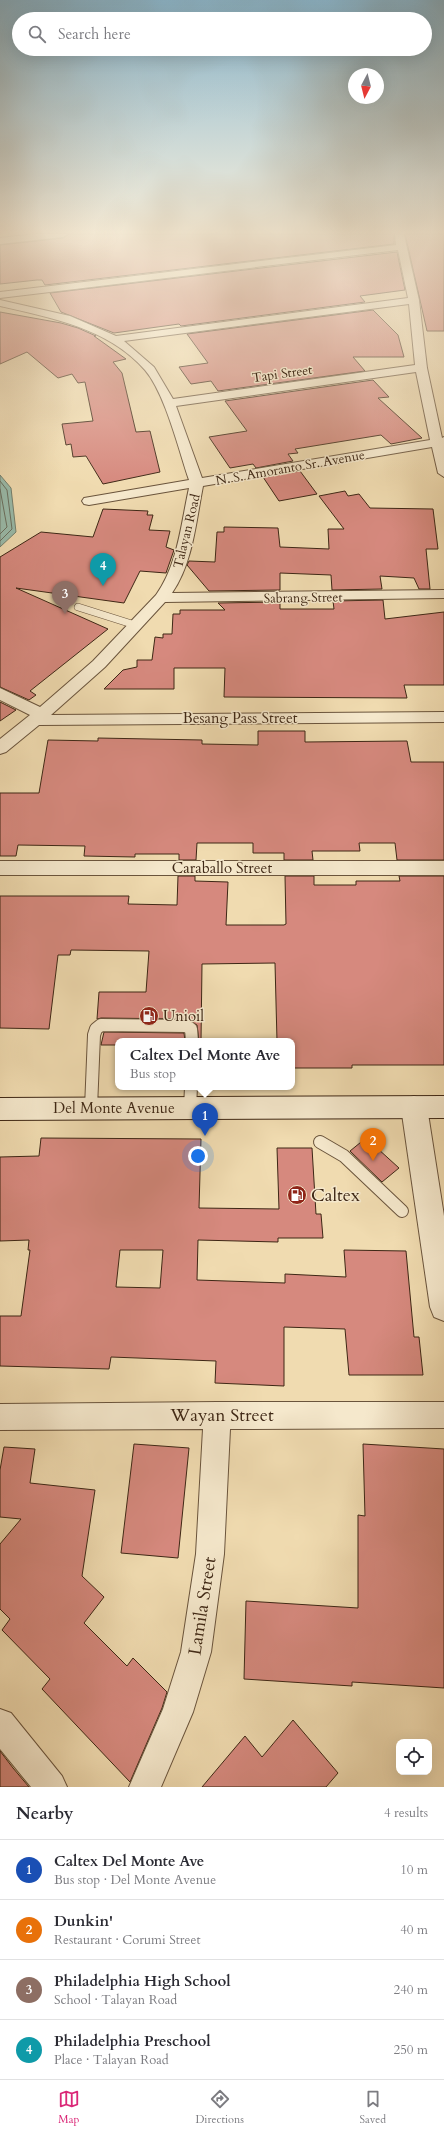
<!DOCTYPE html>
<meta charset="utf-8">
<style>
body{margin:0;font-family:Cardo,serif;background:#f7f7f7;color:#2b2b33}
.controls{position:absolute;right:12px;bottom:12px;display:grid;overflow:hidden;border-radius:8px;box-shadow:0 4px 16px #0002}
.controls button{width:36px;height:36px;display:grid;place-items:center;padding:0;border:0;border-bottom:1px solid #e1e1e2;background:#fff;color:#2b2b33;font:20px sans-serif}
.compass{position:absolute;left:348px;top:68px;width:36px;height:36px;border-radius:50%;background:#fff;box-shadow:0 4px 16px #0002;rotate:187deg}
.you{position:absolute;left:198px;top:1156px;width:14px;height:14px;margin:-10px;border:3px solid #fff;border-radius:50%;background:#1a73e8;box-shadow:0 0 0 6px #1a73e833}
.badge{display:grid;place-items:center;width:26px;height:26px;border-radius:50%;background:#db2777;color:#fff;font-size:13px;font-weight:700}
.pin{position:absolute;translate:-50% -33px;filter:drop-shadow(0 1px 2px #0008)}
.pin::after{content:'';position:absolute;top:21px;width:14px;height:12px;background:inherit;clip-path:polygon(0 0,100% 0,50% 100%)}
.popup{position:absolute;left:115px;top:1038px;width:180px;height:52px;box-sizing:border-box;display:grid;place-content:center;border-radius:8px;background:#fff;filter:drop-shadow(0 1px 3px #0005);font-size:13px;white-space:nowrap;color:#7c7c81}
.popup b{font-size:15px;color:#2b2b33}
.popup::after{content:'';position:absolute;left:50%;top:100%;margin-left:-8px;border:8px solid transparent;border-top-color:#fff}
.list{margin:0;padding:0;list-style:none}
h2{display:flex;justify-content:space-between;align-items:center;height:52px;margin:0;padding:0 16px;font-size:17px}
h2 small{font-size:13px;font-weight:400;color:#7c7c81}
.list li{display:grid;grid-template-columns:26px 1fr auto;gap:12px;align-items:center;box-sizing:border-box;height:60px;padding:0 16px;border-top:1px solid #e1e1e2}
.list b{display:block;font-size:15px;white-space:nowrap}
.list p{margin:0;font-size:13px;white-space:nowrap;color:#7c7c81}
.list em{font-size:13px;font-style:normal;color:#7c7c81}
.icon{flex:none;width:22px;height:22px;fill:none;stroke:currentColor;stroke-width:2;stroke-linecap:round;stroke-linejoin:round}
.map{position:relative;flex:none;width:444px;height:1787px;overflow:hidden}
.search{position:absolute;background:#fff;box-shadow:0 4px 16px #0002;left:12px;right:12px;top:12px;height:44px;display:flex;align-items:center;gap:10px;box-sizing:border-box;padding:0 14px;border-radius:22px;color:#7c7c81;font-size:15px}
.sheet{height:292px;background:#fff}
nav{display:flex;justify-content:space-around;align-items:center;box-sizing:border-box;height:56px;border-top:1px solid #e1e1e2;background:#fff;font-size:11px;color:#7c7c81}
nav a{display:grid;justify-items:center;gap:2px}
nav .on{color:#db2777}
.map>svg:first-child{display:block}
.water{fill:#9abbaa;stroke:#75806e}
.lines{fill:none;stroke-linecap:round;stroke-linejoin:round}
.shore{stroke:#6c7160;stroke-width:1}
.building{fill:#d6897e;stroke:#3e2715;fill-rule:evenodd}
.service-far1-casing{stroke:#6a543c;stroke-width:8}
.service-casing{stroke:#6a543c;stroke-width:14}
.minor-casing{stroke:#6a543c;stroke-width:2}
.tertiary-casing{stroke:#6a543c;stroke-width:2}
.secondary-casing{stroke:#3e2715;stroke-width:2}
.service-far1{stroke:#f5e8cc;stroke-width:7}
.service{stroke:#f5e8cc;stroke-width:12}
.minor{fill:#f5e8cc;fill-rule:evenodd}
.tertiary{fill:#f5e8cc;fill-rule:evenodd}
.secondary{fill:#f5e8cc;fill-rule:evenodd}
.labels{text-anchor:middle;stroke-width:3;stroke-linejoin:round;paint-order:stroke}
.far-street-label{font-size:13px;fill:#3e2715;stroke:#f5e8cc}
.street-label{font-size:15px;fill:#3e2715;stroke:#f5e8cc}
.poi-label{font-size:15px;fill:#3e2715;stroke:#f5e8cc;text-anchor:start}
.near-poi-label{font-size:18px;fill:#3e2715;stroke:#f5e8cc;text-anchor:start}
.near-street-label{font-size:18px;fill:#3e2715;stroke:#f5e8cc}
</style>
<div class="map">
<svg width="444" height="1787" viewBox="0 0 444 1787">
<rect width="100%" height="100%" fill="#f0dbb0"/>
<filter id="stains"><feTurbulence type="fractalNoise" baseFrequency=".005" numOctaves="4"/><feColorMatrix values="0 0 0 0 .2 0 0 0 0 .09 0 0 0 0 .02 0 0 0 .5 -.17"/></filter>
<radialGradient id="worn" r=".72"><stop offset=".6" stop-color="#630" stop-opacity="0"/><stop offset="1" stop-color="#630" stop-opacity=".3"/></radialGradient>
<polygon class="water" points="0,475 11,488 16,532 0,547"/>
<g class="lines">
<g class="shore">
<polyline points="0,481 7,490 12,529 0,541"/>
<polyline points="0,489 7,527 0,534"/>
</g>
</g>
<g class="building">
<polygon points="69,234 394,234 394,244 45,285 42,280 37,280 0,284 0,245 63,238"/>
<polygon points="405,234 444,234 444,331 427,331"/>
<polygon points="397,252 405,290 360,296 365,302 181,326 179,324 114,333 61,312 50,293"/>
<polygon points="373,310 398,335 404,357 353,357 365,371 218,391 211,381 191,384 179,367 208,363 187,334"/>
<polygon points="0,312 61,323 78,328 96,336 94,336 126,359 113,362 122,373 136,432 150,431 160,472 103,484 86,456 73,457 71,444 66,445 62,424 93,421 85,382 78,383 72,374 58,378 27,352 0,364"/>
<polygon points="373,380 389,397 378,398 422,438 391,444 381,435 295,449 298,453 288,454 293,461 256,468 253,464 230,468 209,437 247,431 225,401"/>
<polygon points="300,471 317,494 279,501 263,477"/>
<polygon points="345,491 348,496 359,494 370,508 433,509 438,549 426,549 430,589 419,589 414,578 380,576 382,589 332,590 331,575 280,573 280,590 209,591 187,565 189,561 215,562 217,532 224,532 224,527 278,528 280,547 329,549 328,529 344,529 319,496"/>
<polygon points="103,509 148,511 147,515 153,515 149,530 170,531 166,547 174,550 166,573 140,571 124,603 16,588 108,629 30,691 36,695 29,700 0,687 0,557 41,532 93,537"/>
<polygon points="383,600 385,619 444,612 444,685 404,685 407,698 224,697 225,668 174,668 174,689 104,689 123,670 137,667 137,660 152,660 155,637 163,638 163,634 172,634 173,614 180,614 180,610 225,610 218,603 280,602 280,609 334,609 333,601"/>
<polygon points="0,702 16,710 0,721"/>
<polygon points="258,731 305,731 305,742 407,741 411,762 444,762 444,860 397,860 395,843 359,843 360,851 312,851 313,860 284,860 284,853 253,853 253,843 197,843 196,860 179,860 179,854 135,854 135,857 84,856 85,846 18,845 16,856 0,856 0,793 39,793 48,740 98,741 98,738 202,740 202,744 258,745"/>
<polygon points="178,876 195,876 195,881 228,882 226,925 284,925 286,924 285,876 314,876 314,885 356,885 356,881 400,881 399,876 444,876 444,1065 352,1065 352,1068 292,1068 292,1041 277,1041 275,963 202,964 201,1041 199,1041 197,1025 186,1019 101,1018 97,1019 99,992 146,992 149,951 71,950 70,955 58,955 49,1029 0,1028 0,896 129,896 128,904 177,905"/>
<polygon points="104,1032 184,1033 185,1041 118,1041 118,1045 101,1045"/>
<path d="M 41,1138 L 201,1139 L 199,1208 L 279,1209 L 277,1148 L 312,1148 L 316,1214 L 321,1214 L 323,1238 L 278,1238 L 278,1242 L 198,1240 L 197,1280 L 285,1283 L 285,1274 L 346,1277 L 344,1250 L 406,1251 L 414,1337 L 419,1337 L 423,1375 L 349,1375 L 345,1329 L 284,1327 L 284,1386 L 215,1383 L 216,1361 L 111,1357 L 109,1369 L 0,1366 L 0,1316 L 21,1316 L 30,1250 L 28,1250 L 29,1240 L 0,1241 L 0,1157 L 39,1156 ZM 120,1250 L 163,1250 L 160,1288 L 116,1287 Z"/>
<polygon points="366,1138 399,1168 382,1182 350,1151"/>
<polygon points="134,1444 189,1448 178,1558 121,1553"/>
<polygon points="363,1444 444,1449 444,1688 352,1682 352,1686 244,1679 246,1601 358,1608 358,1515 365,1516"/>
<polygon points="4,1447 35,1449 30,1483 95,1490 82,1576 104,1597 84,1623 127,1666 133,1658 167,1692 162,1708 130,1782 42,1689 50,1679 2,1630 10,1619 0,1609 0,1544 21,1519 0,1517 0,1470"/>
<polygon points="293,1720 338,1773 326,1787 202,1787 245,1736 262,1757"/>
<polygon points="0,1751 13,1768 29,1787 0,1787"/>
</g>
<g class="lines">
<g class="service-far1-casing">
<polyline id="service-far1" points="78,607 135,625"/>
</g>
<g class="service-casing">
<g id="service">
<polyline points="91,1108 94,1035 96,1029 101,1025 186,1026 191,1029 192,1041"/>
<polyline points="190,1108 191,1087"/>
<polyline points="320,1142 344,1156 402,1211"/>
</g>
</g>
<g class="minor-casing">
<g id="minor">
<polygon points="36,234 68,234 63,237 0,244 0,238"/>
<path d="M 395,234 L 404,235 L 419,300 L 427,368 L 442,438 L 444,437 L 444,477 L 438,473 L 432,447 L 203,486 C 196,521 193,563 172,593 L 444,590 L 444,598 L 165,602 L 105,667 L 51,715 L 444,712 L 444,722 L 39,725 L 6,752 L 0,754 L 0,739 L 30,715 L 0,700 L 0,688 L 40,707 L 93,661 L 156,595 C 178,564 181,524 189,488 L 89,505 L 84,504 L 82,501 L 84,498 L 189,480 C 179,451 165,393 145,370 C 108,328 52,318 0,306 L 0,300 L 70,316 L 116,336 L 408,298 L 398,250 L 0,298 L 0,292 L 396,245 ZM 409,304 L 415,365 L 173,399 L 154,367 L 124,341 ZM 416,372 L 430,440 L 202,478 L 176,406 Z"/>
<rect x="0" y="861" width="444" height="14"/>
<polygon points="217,1402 444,1402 444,1428 230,1429 224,1554 211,1652 193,1712 161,1787 129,1787 163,1709 181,1652 196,1554 203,1429 0,1430 0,1404"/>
<polygon points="0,1709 11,1713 62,1776 67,1787 31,1787 0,1749"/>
</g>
</g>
<g class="tertiary-casing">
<polygon id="tertiary" points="414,1096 423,1099 427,1107 444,1216 444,1321 434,1317 430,1307 401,1107 405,1099"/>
</g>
<g class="secondary-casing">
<polygon id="secondary" points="444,1096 444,1118 0,1120 0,1098"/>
</g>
<use href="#service-far1" class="service-far1"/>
<use href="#service" class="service"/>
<use href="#minor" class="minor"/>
<use href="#tertiary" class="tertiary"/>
<use href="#secondary" class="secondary"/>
</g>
<linearGradient id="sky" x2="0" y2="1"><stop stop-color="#89b7cf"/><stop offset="0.48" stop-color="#f8efdb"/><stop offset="1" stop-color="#f8efdb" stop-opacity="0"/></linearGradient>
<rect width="444" height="484" fill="url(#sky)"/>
<defs>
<g id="fuel-disc" transform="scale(1)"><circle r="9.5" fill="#8f2418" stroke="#f5e8cc"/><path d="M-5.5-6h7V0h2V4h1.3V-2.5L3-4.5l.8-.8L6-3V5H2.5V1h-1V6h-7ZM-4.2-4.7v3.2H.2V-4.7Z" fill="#fff"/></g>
</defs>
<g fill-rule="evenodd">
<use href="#fuel-disc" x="149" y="1016"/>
<use href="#fuel-disc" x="297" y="1195"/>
</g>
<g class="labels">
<g class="far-street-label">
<text transform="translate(282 373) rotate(-8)" y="5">Tapi Street</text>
<text transform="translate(290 467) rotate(-10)" y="5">N. S. Amoranto Sr. Avenue</text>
<text transform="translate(186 531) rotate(-76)" y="5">Talayan Road</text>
<text transform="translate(303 597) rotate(-1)" y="5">Sabrang Street</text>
</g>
<g class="street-label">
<text x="240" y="723">Besang Pass Street</text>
<text x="222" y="873">Caraballo Street</text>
<text x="114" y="1113">Del Monte Avenue</text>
</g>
<g class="poi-label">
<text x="163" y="1021">Unioil</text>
</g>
<g class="near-poi-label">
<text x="311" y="1201">Caltex</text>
</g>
<g class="near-street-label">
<text x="222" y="1421">Wayan Street</text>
<text transform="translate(202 1606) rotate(-81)" y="6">Lamila Street</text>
</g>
</g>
<rect width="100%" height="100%" filter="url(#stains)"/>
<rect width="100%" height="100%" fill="url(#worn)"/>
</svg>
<div class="controls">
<button><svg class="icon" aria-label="locate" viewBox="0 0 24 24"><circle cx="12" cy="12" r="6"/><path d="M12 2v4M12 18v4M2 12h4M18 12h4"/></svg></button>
</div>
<svg class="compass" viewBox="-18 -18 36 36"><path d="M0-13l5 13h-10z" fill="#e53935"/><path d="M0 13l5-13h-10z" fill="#7c7c81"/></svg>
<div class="you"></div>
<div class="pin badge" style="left:205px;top:1136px;background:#1a4fb4">1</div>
<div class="popup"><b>Caltex Del Monte Ave</b>Bus stop</div>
<div class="pin badge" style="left:373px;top:1161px;background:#e8710a">2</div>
<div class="pin badge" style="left:65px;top:614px;background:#8d6e63">3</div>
<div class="pin badge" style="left:103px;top:586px;background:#0f9aa8">4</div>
<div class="search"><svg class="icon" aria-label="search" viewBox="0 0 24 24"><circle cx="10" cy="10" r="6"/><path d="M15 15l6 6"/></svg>Search here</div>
</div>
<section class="sheet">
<h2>Nearby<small>4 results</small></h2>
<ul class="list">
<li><span class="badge" style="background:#1a4fb4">1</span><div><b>Caltex Del Monte Ave</b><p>Bus stop · Del Monte Avenue</p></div><em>10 m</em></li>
<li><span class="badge" style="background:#e8710a">2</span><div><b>Dunkin'</b><p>Restaurant · Corumi Street</p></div><em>40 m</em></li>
<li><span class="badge" style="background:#8d6e63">3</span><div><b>Philadelphia High School</b><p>School · Talayan Road</p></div><em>240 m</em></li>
<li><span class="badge" style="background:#0f9aa8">4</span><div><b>Philadelphia Preschool</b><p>Place · Talayan Road</p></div><em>250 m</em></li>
</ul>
</section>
<nav>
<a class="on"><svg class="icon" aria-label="map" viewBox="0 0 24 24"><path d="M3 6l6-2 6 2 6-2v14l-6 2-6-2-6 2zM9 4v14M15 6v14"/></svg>Map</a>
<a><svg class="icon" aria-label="directions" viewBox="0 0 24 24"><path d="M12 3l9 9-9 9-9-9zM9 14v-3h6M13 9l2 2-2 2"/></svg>Directions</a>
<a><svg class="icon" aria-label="saved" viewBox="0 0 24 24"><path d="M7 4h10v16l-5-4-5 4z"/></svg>Saved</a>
</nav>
